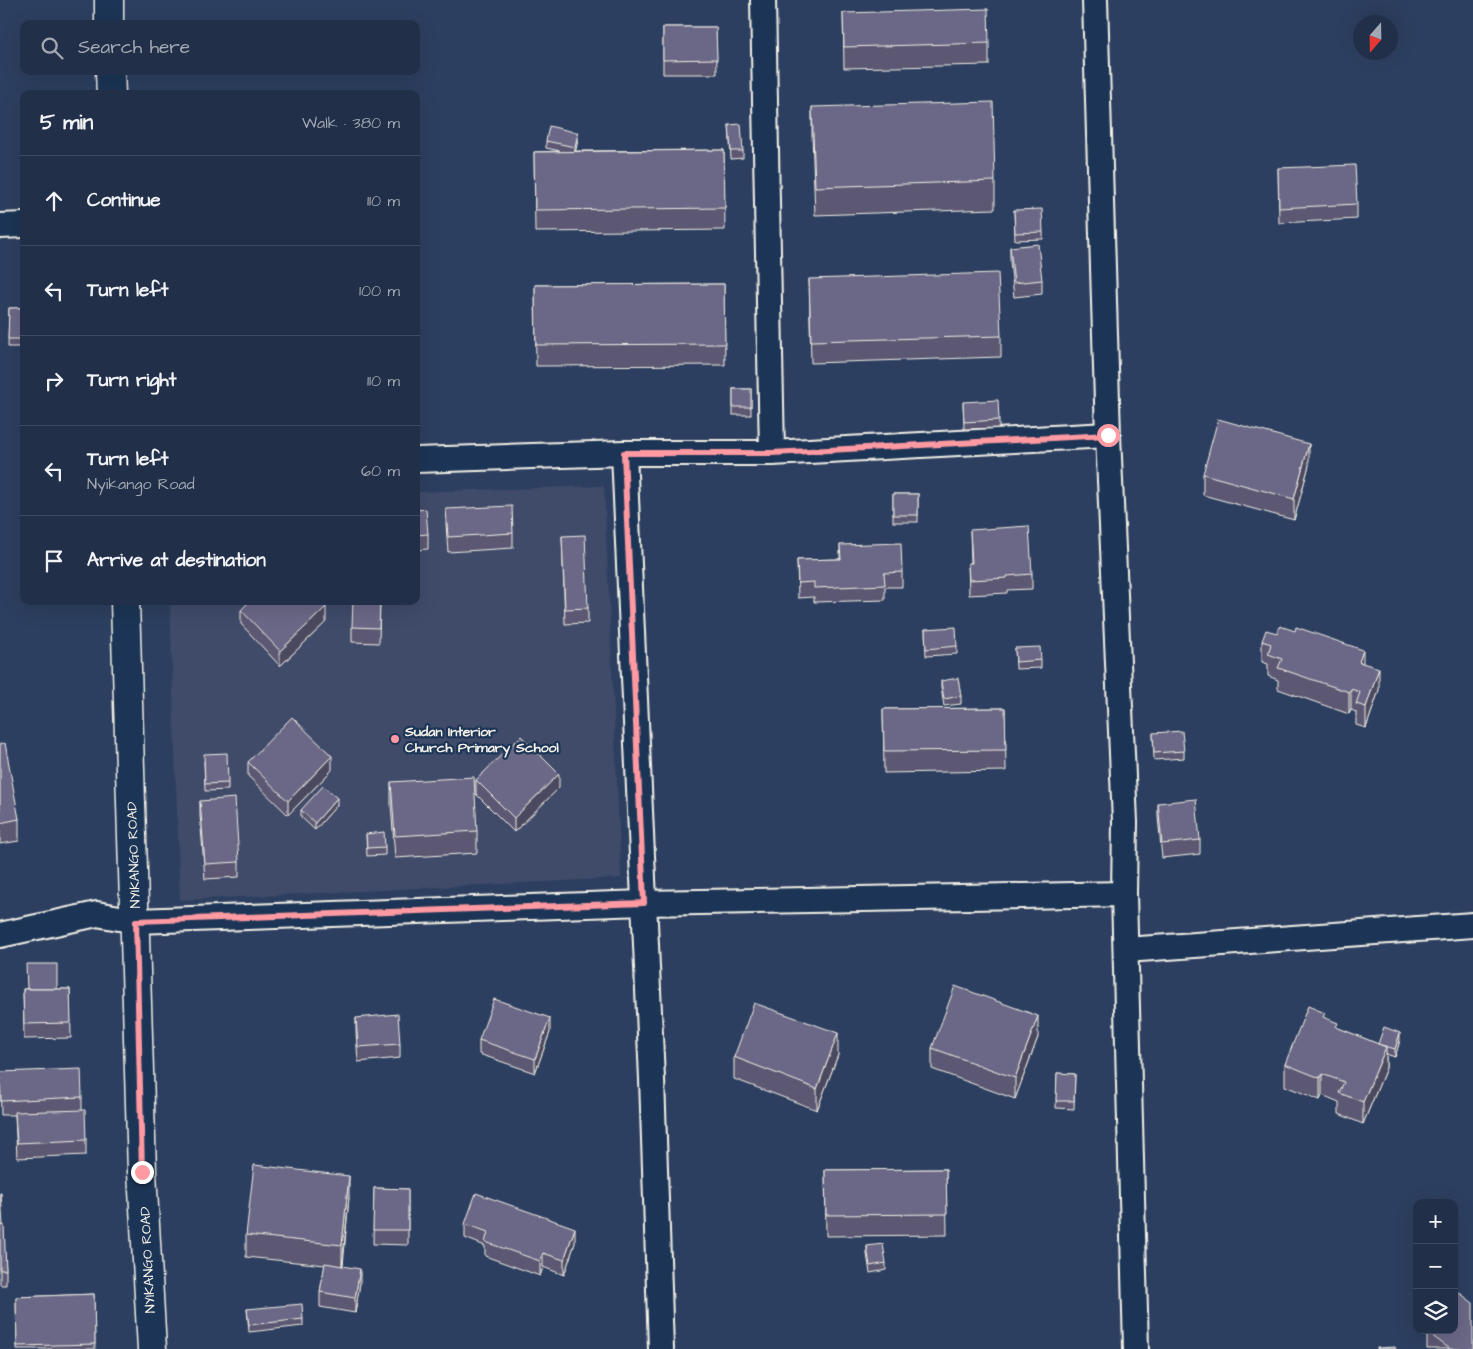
<!DOCTYPE html>
<meta charset="utf-8">
<style>
body{margin:0;font-family:"Architects Daughter",sans-serif;background:#2a374f;color:#f1f3f6}
.controls{position:absolute;right:15px;bottom:15px;display:grid;overflow:hidden;border-radius:10px;box-shadow:0 5px 20px #0002}
.controls button{width:45px;height:45px;display:grid;place-items:center;padding:0;border:0;border-bottom:1px solid #3f4a60;background:#222f48;color:#f1f3f6;font:25px sans-serif}
.compass{position:absolute;left:1353px;top:15px;width:45px;height:45px;border-radius:50%;background:#222f48;box-shadow:0 5px 20px #0002;rotate:200deg}
.stop{position:absolute;width:15px;height:15px;margin:-11px;border:4px solid #ff9aa2;border-radius:50%;background:#fff}
.stop.end{background:#ff9aa2;border-color:#fff;box-shadow:0 1px 5px #0008}
.list{margin:0;padding:0;list-style:none}
h2{display:flex;justify-content:space-between;align-items:center;height:65px;margin:0;padding:0 20px;font-size:21px}
h2 small{font-size:16px;font-weight:400;color:#a2a9b4}
.list li{display:grid;grid-template-columns:32px 1fr auto;gap:15px;align-items:center;box-sizing:border-box;height:90px;padding:0 20px;border-top:1px solid #3f4a60}
.list b{display:block;font-size:19px;white-space:nowrap}
.list p{margin:0;font-size:16px;white-space:nowrap;color:#a2a9b4}
.list em{font-size:16px;font-style:normal;color:#a2a9b4}
.icon{flex:none;width:28px;height:28px;fill:none;stroke:currentColor;stroke-width:2;stroke-linecap:round;stroke-linejoin:round}
.map{position:relative;flex:none;width:1473px;height:1349px;overflow:hidden}
.search{position:absolute;background:#222f48;box-shadow:0 5px 20px #0002;left:20px;top:20px;width:400px;height:55px;display:flex;align-items:center;gap:12px;box-sizing:border-box;padding:0 18px;border-radius:10px;color:#a2a9b4;font-size:19px}
.panel{position:absolute;background:#222f48;box-shadow:0 5px 20px #0002;left:20px;top:90px;width:400px;height:515px;border-radius:10px}
.map>svg:first-child{display:block}
.built{fill:#404b6b}
.lines{fill:none;stroke-linecap:round;stroke-linejoin:round}
.minor-casing{stroke:#f4f1e8;stroke-width:28}
.tertiary-casing{stroke:#f4f1e8;stroke-width:31}
.minor{stroke:#1d3557;stroke-width:24}
.tertiary{stroke:#1d3557;stroke-width:28}
.wall{fill:#5c5973;stroke:#f4f1e8}
.shaded-wall{fill:#4b485e;stroke:#f4f1e8}
.building{fill:#6b6786;stroke:#f4f1e8}
.route{stroke:#ff9aa2;stroke-width:6}
.poi-dot{fill:#ff9aa2;stroke:#1d3557;stroke-width:2}
.labels{text-anchor:middle;stroke-width:4.5;stroke-linejoin:round;paint-order:stroke}
.poi-label{font-size:14px;font-weight:bold;fill:#f4f1e8;stroke:#1d3557;text-anchor:start}
.street-label{font-size:14px;fill:#f4f1e8;stroke:#1d3557}
</style>
<div class="map">
<svg width="1473" height="1349" viewBox="0 0 1473 1349">
<rect width="100%" height="100%" fill="#2d3f60"/>
<filter id="ink" filterUnits="userSpaceOnUse"><feTurbulence type="fractalNoise" baseFrequency=".02" numOctaves="2"/><feDisplacementMap in="SourceGraphic" scale="10" xChannelSelector="R" yChannelSelector="G"/><feConvolveMatrix kernelMatrix="1 2 1 2 8 2 1 2 1" color-interpolation-filters="sRGB"/></filter>
<g filter="url(#ink)">
<polygon class="built" points="604,486 621,878 180,900 170,601 416,601 416,492"/>
<g class="lines">
<g class="minor-casing">
<g id="minor">
<polyline points="763,0 772,453"/>
<polyline points="1095,0 1108,435 1125,822 1124,894 1136,1349"/>
<polyline points="0,226 24,225"/>
<polyline points="624,453 652,1079 661,1349"/>
<polyline points="416,460 624,453 772,453 1108,435"/>
<polyline points="0,935 97,914 136,921 644,903 1124,894"/>
<polyline points="1126,950 1473,925"/>
</g>
</g>
<g class="tertiary-casing">
<g id="tertiary">
<polyline points="109,0 109,24"/>
<polyline points="110,71 111,94"/>
<polyline points="125,601 142,1172 152,1349"/>
</g>
</g>
<use href="#minor" class="minor"/>
<use href="#tertiary" class="tertiary"/>
</g>
<g class="wall">
<polygon points="843,13 989,43 989,65 844,68"/>
<polygon points="663,27 716,27 717,74 663,74"/>
<polygon points="812,107 995,181 995,209 815,215 812,134"/>
<polygon points="729,125 743,151 743,158 731,159"/>
<polygon points="578,140 575,151 724,150 725,230 535,232 534,152 560,151 546,148 546,141"/>
<polygon points="1278,168 1357,204 1357,219 1279,223"/>
<polygon points="1014,210 1043,232 1043,239 1015,240"/>
<polygon points="1010,247 1042,280 1042,294 1014,297 1010,262"/>
<polygon points="809,279 1001,336 1001,357 811,363"/>
<polygon points="724,284 725,365 536,366 535,285"/>
<polygon points="9,308 24,308 24,347 8,347"/>
<rect x="733" y="389" width="18" height="26"/>
<polygon points="963,402 999,420 999,428 964,429"/>
<polygon points="1309,465 1294,520 1203,495 1203,474"/>
<rect x="893" y="494" width="25" height="28"/>
<polygon points="446,509 513,533 513,548 448,552 446,524"/>
<polygon points="416,510 428,534 428,549 416,550"/>
<polygon points="970,530 1032,574 1032,589 1007,590 1007,593 969,595 968,563 971,563"/>
<polygon points="562,536 588,608 588,623 565,624"/>
<polygon points="840,545 902,572 902,587 885,587 885,600 814,602 814,597 798,598 797,560 840,559"/>
<polygon points="380,601 379,643 352,642 352,627"/>
<polygon points="241,610 326,622 280,666 241,624"/>
<polygon points="925,629 957,646 957,654 926,656"/>
<polygon points="1262,641 1363,663 1379,690 1366,728 1356,725 1356,712 1351,710 1349,714 1278,689 1278,680 1268,676 1268,664 1262,662"/>
<polygon points="1015,648 1041,660 1041,668 1016,669"/>
<polygon points="941,681 961,696 961,704 944,706 941,688"/>
<polygon points="1005,708 1006,771 884,773 883,709"/>
<polygon points="1153,733 1184,751 1184,758 1154,760"/>
<polygon points="0,744 19,819 19,841 0,844"/>
<polygon points="204,761 228,783 228,790 205,791"/>
<polygon points="248,762 332,770 288,815 248,776"/>
<polygon points="476,780 559,788 514,832 476,794"/>
<polygon points="391,782 477,831 477,853 395,858 391,804"/>
<polygon points="200,801 239,862 239,877 205,879 200,815"/>
<polygon points="1158,803 1200,840 1200,854 1162,858 1158,817"/>
<polygon points="337,805 315,830 301,817 301,810"/>
<polygon points="366,834 385,847 385,855 367,856"/>
<polygon points="23,989 70,989 71,1038 24,1039"/>
<polygon points="356,1018 400,1044 400,1058 358,1062 356,1032"/>
<polygon points="1325,1018 1338,1028 1378,1044 1400,1040 1395,1057 1386,1054 1386,1068 1363,1124 1339,1114 1339,1102 1322,1095 1320,1100 1285,1086 1285,1064"/>
<polygon points="550,1032 535,1073 479,1054 479,1040"/>
<polygon points="1038,1037 1015,1099 932,1069 932,1048"/>
<polygon points="838,1055 817,1110 734,1079 734,1057"/>
<polygon points="0,1072 82,1097 82,1110 86,1140 86,1155 17,1158 15,1115 1,1115"/>
<polygon points="1057,1073 1075,1074 1074,1109 1056,1108"/>
<polygon points="946,1169 947,1235 826,1236 825,1170"/>
<polygon points="374,1188 408,1189 408,1245 373,1244"/>
<polygon points="0,1193 6,1270 6,1285 0,1285"/>
<polygon points="349,1197 343,1266 360,1283 355,1313 320,1307 320,1292 325,1265 246,1257 246,1235"/>
<polygon points="465,1224 575,1243 564,1275 543,1267 540,1276 485,1256 485,1246 465,1238"/>
<polygon points="867,1246 886,1263 886,1270 870,1273 867,1254"/>
<polygon points="94,1294 95,1349 17,1349 16,1297"/>
<polygon points="247,1309 303,1319 303,1326 249,1332"/>
<polygon points="1427,1332 1473,1349 1427,1349"/>
</g>
<g class="shaded-wall">
<polygon points="578,133 578,140 575,154 575,147"/>
<polygon points="1309,444 1309,465 1294,520 1294,499"/>
<polygon points="326,607 326,622 280,666 280,651"/>
<polygon points="1363,650 1363,671 1359,662"/>
<polygon points="1379,668 1379,690 1366,728 1366,707"/>
<polygon points="1351,689 1351,710 1349,714 1349,692"/>
<polygon points="332,756 332,770 288,815 288,801"/>
<polygon points="559,774 559,788 514,832 514,818"/>
<polygon points="337,798 337,805 315,830 315,823"/>
<polygon points="1038,1016 1038,1037 1015,1099 1015,1078"/>
<polygon points="550,1018 550,1032 535,1073 535,1059"/>
<polygon points="838,1033 838,1055 817,1110 817,1089"/>
<polygon points="1400,1033 1400,1040 1395,1057 1395,1049"/>
<polygon points="1386,1047 1386,1068 1363,1124 1363,1102"/>
<polygon points="1322,1074 1322,1095 1320,1100 1320,1078"/>
<polygon points="349,1176 349,1197 342,1267 342,1245"/>
<polygon points="575,1228 575,1243 564,1275 564,1260"/>
<polygon points="543,1253 543,1267 540,1276 540,1261"/>
<polygon points="360,1269 360,1283 355,1313 355,1298"/>
</g>
<g class="building">
<polygon points="988,9 989,43 844,47 843,13"/>
<polygon points="663,27 716,27 717,59 663,60"/>
<polygon points="993,102 995,181 815,187 812,107"/>
<polygon points="741,124 743,151 731,151 729,125"/>
<polygon points="549,126 578,133 575,147 546,141"/>
<polygon points="724,150 725,208 535,210 534,152"/>
<polygon points="1355,165 1357,204 1279,208 1278,168"/>
<polygon points="1042,209 1043,232 1015,233 1014,210"/>
<polygon points="1038,244 1042,280 1014,283 1010,247"/>
<polygon points="998,273 1001,336 811,341 809,279"/>
<polygon points="724,284 725,344 536,345 535,285"/>
<polygon points="9,308 24,308 24,339 8,339"/>
<rect x="733" y="389" width="18" height="18"/>
<polygon points="998,400 999,420 964,422 963,402"/>
<polygon points="1218,419 1309,444 1294,499 1203,474"/>
<rect x="893" y="494" width="25" height="21"/>
<polygon points="512,506 513,533 448,537 446,509"/>
<polygon points="426,509 428,534 416,535 416,510"/>
<polygon points="1029,526 1032,574 1007,576 1007,578 969,580 968,563 972,563 970,530"/>
<polygon points="585,535 588,608 565,609 562,536"/>
<polygon points="901,543 902,572 884,573 885,585 814,588 814,582 798,583 797,560 841,559 840,545"/>
<polygon points="250,601 321,601 326,607 280,651 241,610"/>
<polygon points="353,601 380,601 379,628 352,627"/>
<polygon points="1280,626 1295,631 1296,627 1363,650 1359,662 1379,668 1366,707 1356,704 1360,692 1351,689 1349,692 1278,668 1282,659 1268,654 1271,644 1262,641 1266,630 1277,633"/>
<polygon points="956,627 957,646 926,649 925,629"/>
<polygon points="1040,647 1041,660 1016,662 1015,648"/>
<polygon points="958,678 961,696 944,699 941,681"/>
<polygon points="1005,708 1006,750 884,751 883,709"/>
<polygon points="292,717 332,756 288,801 248,762"/>
<polygon points="1182,731 1184,751 1154,753 1153,733"/>
<polygon points="521,736 559,774 514,818 476,780"/>
<polygon points="5,743 19,819 0,823 0,744"/>
<polygon points="227,753 228,783 205,784 204,754"/>
<polygon points="474,777 477,831 395,836 391,782"/>
<polygon points="323,786 337,798 315,823 301,810"/>
<polygon points="235,798 239,862 205,864 200,801"/>
<polygon points="1196,799 1200,840 1162,844 1158,803"/>
<polygon points="384,832 385,847 367,848 366,834"/>
<polygon points="26,964 57,964 57,989 27,989"/>
<polygon points="955,986 1038,1016 1015,1078 932,1048"/>
<polygon points="23,989 70,989 71,1023 24,1024"/>
<polygon points="494,999 550,1018 535,1059 479,1040"/>
<polygon points="754,1003 838,1033 817,1089 734,1057"/>
<polygon points="1308,1006 1325,1013 1323,1017 1338,1023 1336,1027 1386,1047 1363,1102 1339,1093 1344,1082 1322,1074 1320,1078 1285,1064"/>
<polygon points="398,1014 400,1044 358,1047 356,1018"/>
<polygon points="1384,1027 1400,1033 1395,1049 1378,1044"/>
<polygon points="81,1069 82,1097 1,1101 0,1072"/>
<polygon points="1057,1073 1075,1074 1074,1101 1056,1101"/>
<polygon points="85,1110 86,1140 17,1143 15,1112"/>
<polygon points="254,1165 349,1176 342,1245 246,1235"/>
<polygon points="946,1169 947,1214 826,1215 825,1170"/>
<polygon points="374,1188 408,1189 408,1230 373,1230"/>
<polygon points="0,1193 1,1193 3,1226 0,1226"/>
<polygon points="476,1193 575,1228 564,1260 543,1253 540,1261 485,1242 488,1232 465,1224"/>
<polygon points="4,1225 6,1270 0,1270 0,1226"/>
<polygon points="883,1244 886,1263 870,1266 867,1246"/>
<polygon points="325,1263 360,1269 355,1298 320,1292"/>
<polygon points="1457,1291 1473,1303 1473,1349 1450,1349 1427,1332 1428,1330 1454,1330 1454,1295"/>
<polygon points="94,1294 95,1344 17,1346 16,1297"/>
<polygon points="302,1304 303,1319 249,1325 247,1309"/>
<polygon points="1395,1347 1396,1349 1377,1349 1377,1348"/>
</g>
</g>
<g class="lines" filter="url(#ink)">
<polyline class="route" points="142,1172 136,921 644,903 624,453 772,453 1108,435"/>
</g>
<circle class="poi-dot" cx="395" cy="739" r="5"/>
<g class="labels">
<g class="poi-label">
<text x="405" y="736">Sudan Interior<tspan x="405" dy="16">Church Primary School</tspan></text>
</g>
<g class="street-label">
<text transform="translate(133 855) rotate(-92)" y="5">NYIKANGO ROAD</text>
<text transform="translate(147 1260) rotate(-93)" y="5">NYIKANGO ROAD</text>
</g>
</g>
</svg>
<div class="controls">
<button>+</button>
<button>−</button>
<button><svg class="icon" aria-label="layers" viewBox="0 0 24 24"><path d="M12 4l9 5-9 5-9-5zM3 14l9 5 9-5"/></svg></button>
</div>
<svg class="compass" viewBox="-18 -18 36 36"><path d="M0-13l5 13h-10z" fill="#e53935"/><path d="M0 13l5-13h-10z" fill="#a2a9b4"/></svg>
<div class="stop" style="left:1108px;top:435px"></div>
<div class="stop end" style="left:142px;top:1172px"></div>
<div class="search"><svg class="icon" aria-label="search" viewBox="0 0 24 24"><circle cx="10" cy="10" r="6"/><path d="M15 15l6 6"/></svg>Search here</div>
<section class="panel">
<h2>5 min<small>Walk · 380 m</small></h2>
<ul class="list">
<li><svg class="icon" aria-label="ahead" viewBox="0 0 24 24"><path d="M12 20V5M6 11l6-6 6 6"/></svg><div><b>Continue</b></div><em>110 m</em></li>
<li><svg class="icon" aria-label="left" viewBox="0 0 24 24"><path d="M17 20v-9H6M10 6l-5 5 5 5"/></svg><div><b>Turn left</b></div><em>100 m</em></li>
<li><svg class="icon" aria-label="right" viewBox="0 0 24 24"><path d="M7 20v-9h11M14 6l5 5-5 5"/></svg><div><b>Turn right</b></div><em>110 m</em></li>
<li><svg class="icon" aria-label="left" viewBox="0 0 24 24"><path d="M17 20v-9H6M10 6l-5 5 5 5"/></svg><div><b>Turn left</b><p>Nyikango Road</p></div><em>60 m</em></li>
<li><svg class="icon" aria-label="arrive" viewBox="0 0 24 24"><path d="M6 21V4h12l-3 4 3 4H6"/></svg><div><b>Arrive at destination</b></div></li>
</ul>
</section>
</div>
